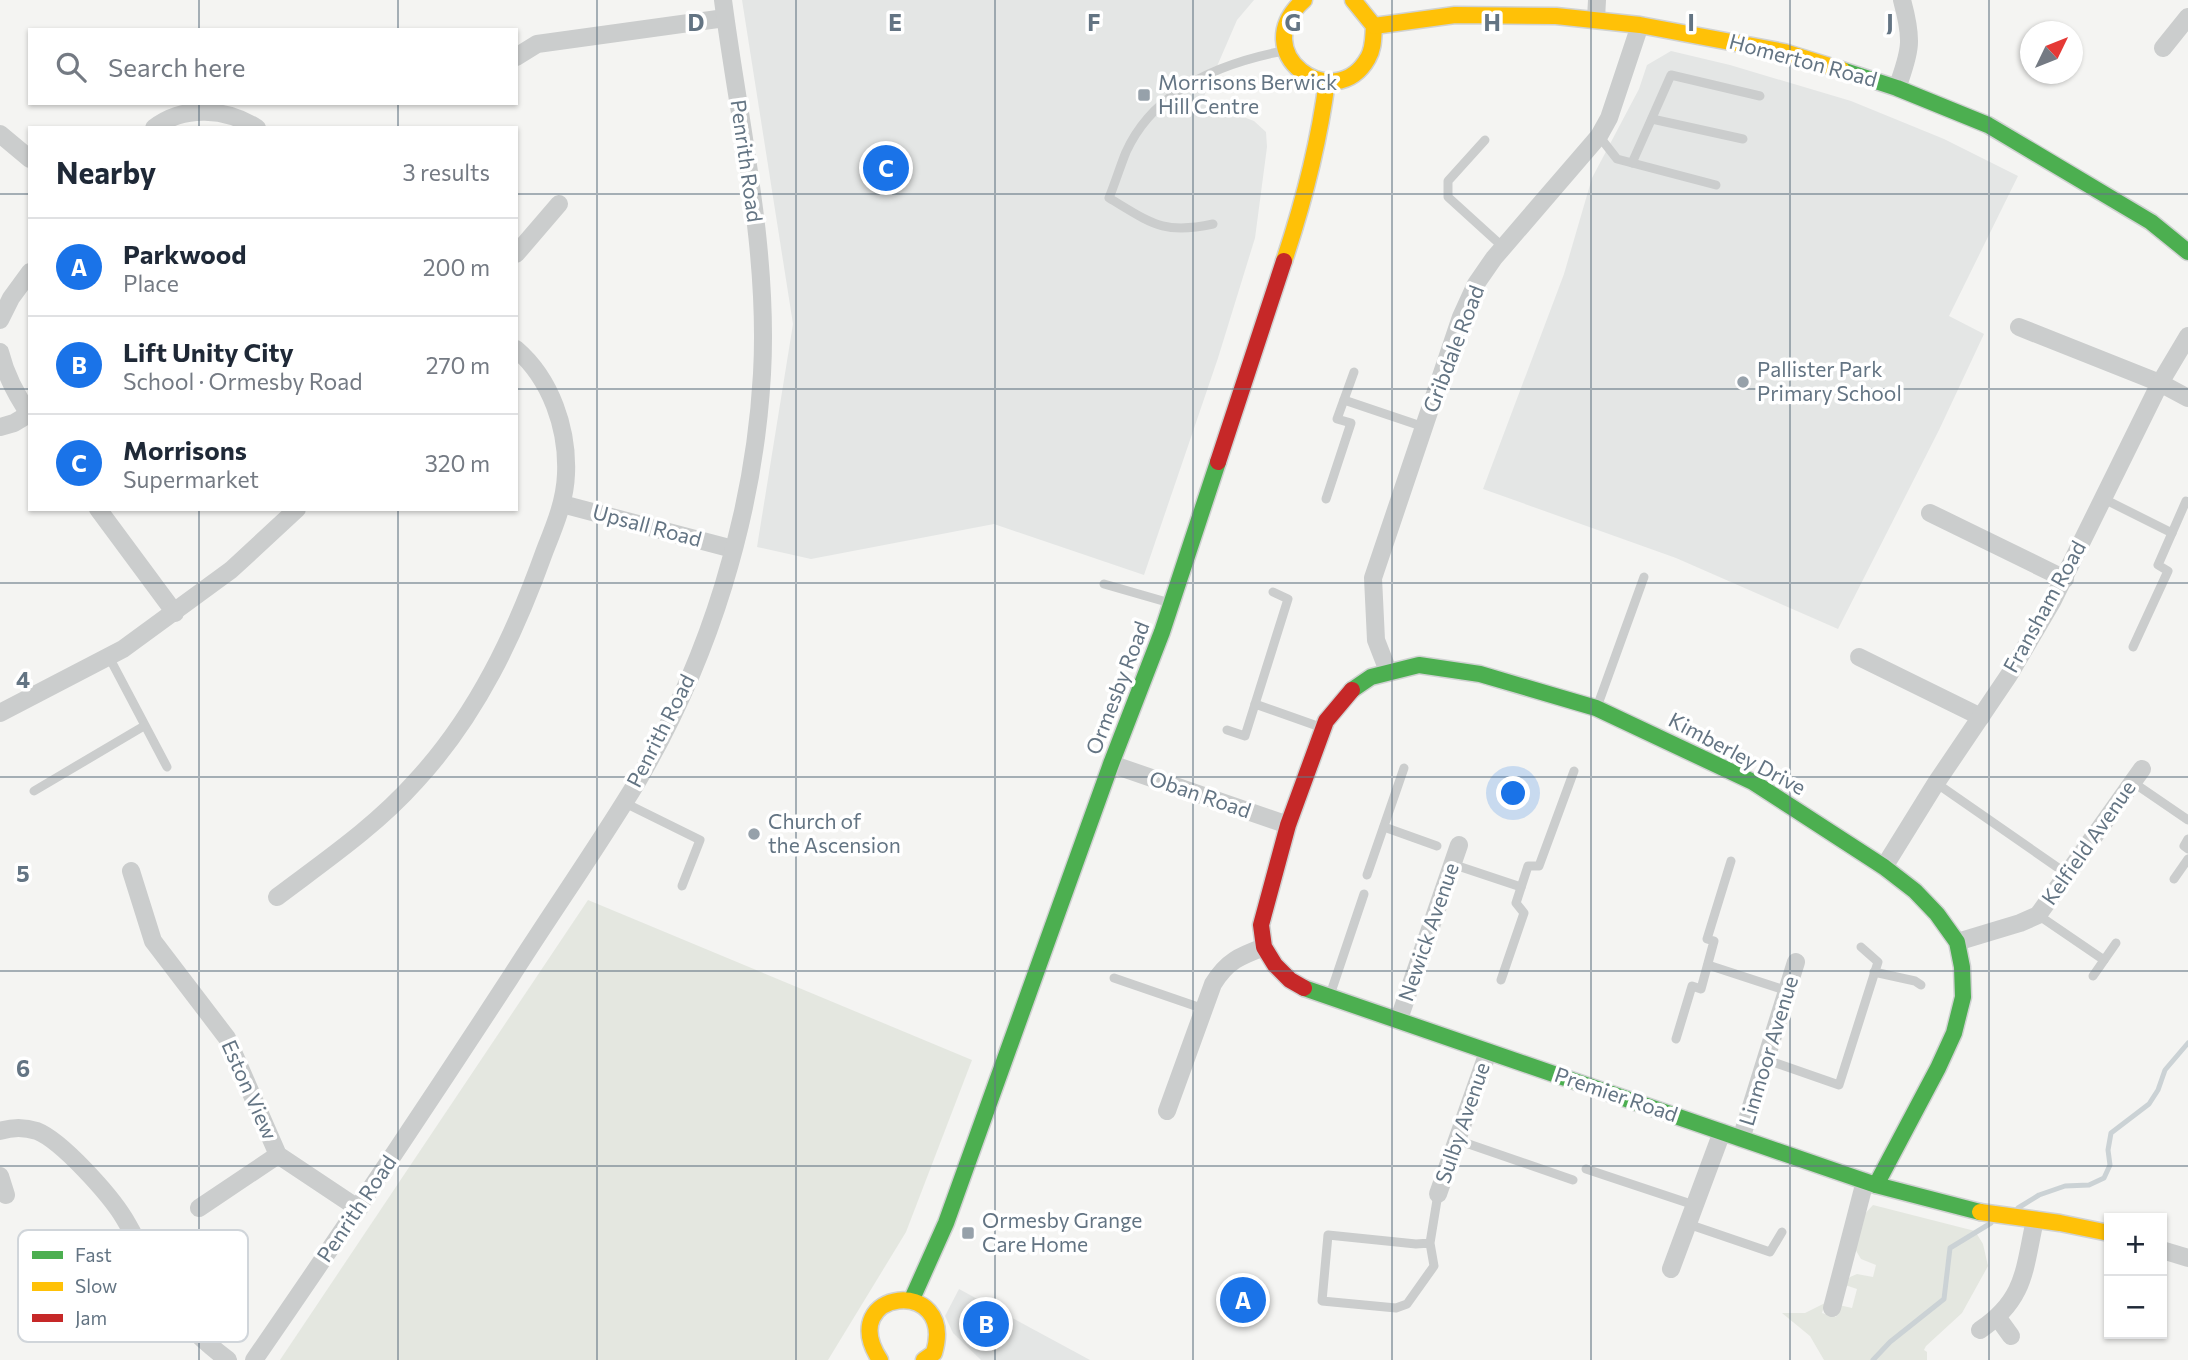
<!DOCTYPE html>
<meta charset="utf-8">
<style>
body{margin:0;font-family:Commissioner,sans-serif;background:#f6f6f7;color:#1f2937}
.controls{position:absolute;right:21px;bottom:21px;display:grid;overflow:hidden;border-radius:0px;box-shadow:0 2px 5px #0004}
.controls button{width:63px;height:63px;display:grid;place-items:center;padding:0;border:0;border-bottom:2px solid #e0e1e3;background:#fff;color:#1f2937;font:35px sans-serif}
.compass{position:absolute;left:2020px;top:21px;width:63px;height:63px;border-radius:50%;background:#fff;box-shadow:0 2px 5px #0004;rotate:47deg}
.you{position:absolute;left:1514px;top:794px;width:24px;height:24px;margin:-18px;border:5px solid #fff;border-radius:50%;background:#1a73e8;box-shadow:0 0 0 10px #1a73e833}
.badge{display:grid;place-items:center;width:46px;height:46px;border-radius:50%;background:#1a73e8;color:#fff;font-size:23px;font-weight:700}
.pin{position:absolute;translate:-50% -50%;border:4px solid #fff;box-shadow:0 2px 7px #0006}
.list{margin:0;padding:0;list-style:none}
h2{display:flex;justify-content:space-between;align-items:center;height:91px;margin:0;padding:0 28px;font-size:30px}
h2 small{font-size:23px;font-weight:400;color:#747a83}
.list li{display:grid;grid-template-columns:46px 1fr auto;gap:21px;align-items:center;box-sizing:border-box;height:98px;padding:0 28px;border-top:2px solid #e0e1e3}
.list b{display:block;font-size:26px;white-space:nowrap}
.list p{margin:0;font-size:23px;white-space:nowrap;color:#747a83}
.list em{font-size:23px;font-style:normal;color:#747a83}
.icon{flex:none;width:38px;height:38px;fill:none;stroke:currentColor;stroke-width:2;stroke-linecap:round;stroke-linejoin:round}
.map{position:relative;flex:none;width:2188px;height:1360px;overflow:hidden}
.search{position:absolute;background:#fff;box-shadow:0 2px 5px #0004;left:28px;top:28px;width:490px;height:77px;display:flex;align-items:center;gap:18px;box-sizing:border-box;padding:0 24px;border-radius:0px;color:#747a83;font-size:26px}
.panel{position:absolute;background:#fff;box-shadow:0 2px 5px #0004;left:28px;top:126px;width:490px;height:385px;border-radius:0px}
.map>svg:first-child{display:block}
.built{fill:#e4e6e5}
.green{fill:#e4e7e0}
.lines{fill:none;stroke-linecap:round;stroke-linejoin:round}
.stream{stroke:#cbd2d5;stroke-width:5}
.fast-casing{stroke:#d0d2d2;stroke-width:19}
.slow-casing{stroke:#d0d2d2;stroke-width:19}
.jam-casing{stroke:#d0d2d2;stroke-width:19}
.lane{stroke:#cbcdcd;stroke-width:9}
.street{stroke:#cbcdcd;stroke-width:18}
.fast{stroke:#4caf50;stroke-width:16}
.slow{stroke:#ffc107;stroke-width:16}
.jam{stroke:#c62828;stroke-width:16}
.grid{fill:none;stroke:#637483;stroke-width:2;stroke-opacity:0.55}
.poi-dot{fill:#96a1aa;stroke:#fff;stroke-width:2.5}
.labels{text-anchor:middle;stroke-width:7;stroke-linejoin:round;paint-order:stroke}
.street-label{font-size:21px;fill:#637483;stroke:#fff}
.poi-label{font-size:21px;fill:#637483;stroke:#fff;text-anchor:start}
.key{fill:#fff;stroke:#d0d5da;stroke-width:2}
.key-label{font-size:19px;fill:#637483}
.grid-label{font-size:23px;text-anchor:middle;font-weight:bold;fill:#637483;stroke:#fff;stroke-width:7;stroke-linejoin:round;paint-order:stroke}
</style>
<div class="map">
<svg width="2188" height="1360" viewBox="0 0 2188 1360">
<rect width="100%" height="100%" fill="#f4f4f2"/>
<g class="built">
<polygon points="742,0 1254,0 1237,20 1202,101 1254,121 1266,132 1267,147 1255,238 1218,358 1144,575 994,524 811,559 757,547 793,324"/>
<polygon points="1671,51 1730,65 1851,101 1944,139 2018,176 1949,316 1984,334 1939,430 1838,629 1676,558 1483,489 1564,274 1592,178 1639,89 1647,65"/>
<polygon points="959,1289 1090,1360 981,1360 953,1333 945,1316"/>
</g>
<g class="green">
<polygon points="588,900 972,1060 906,1232 828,1360 280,1360"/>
<polygon points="1873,1205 1975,1231 1983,1244 1988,1266 1962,1313 1926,1346 1924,1350 1927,1352 1927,1360 1824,1360 1810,1336 1782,1313 1805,1313 1825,1303 1822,1313 1836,1317 1839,1305 1852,1308 1857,1289 1845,1285 1850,1277 1857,1274 1873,1277 1876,1265 1861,1259 1855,1249 1863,1216"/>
</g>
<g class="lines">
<g class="stream">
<polyline points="2018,1208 2039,1195 2065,1186 2089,1185 2104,1178 2110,1165 2108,1150 2111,1133 2149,1104 2158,1090 2165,1070 2188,1043"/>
<polyline points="1873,1360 1890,1342 1944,1299 1950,1248 1991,1223"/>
</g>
<g class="fast-casing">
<g id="fast">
<polyline points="1842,70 1897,88 1988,125 2151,222 2188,252"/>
<polyline points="1352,690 1371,677 1419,665 1480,674 1596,708 1753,782 1884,867 1915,891 1937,914 1957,942 1962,967 1963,997 1954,1033 1938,1068 1876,1185"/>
<polyline points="1304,988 1876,1185 1980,1212"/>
<polyline points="912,1299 946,1223 1111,764 1162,632 1218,462"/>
</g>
</g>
<g class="slow-casing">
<g id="slow">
<path d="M 1304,0 C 1244,53 1335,117 1368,58 C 1374,48 1373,37 1374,26 L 1353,0"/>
<polyline points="1374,26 1455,15 1556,16 1640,25 1784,52 1842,70"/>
<path d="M 1284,261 C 1304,201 1319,143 1327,81"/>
<polyline points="1980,1212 2060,1223 2109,1233"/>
<path d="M 880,1360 C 834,1289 957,1275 934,1353 L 924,1360"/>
</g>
</g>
<g class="jam-casing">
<g id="jam">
<polyline points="1218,462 1284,261"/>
<polyline points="1304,988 1290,980 1275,965 1264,947 1261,925 1288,825 1326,721 1352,690"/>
</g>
</g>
<g class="lane">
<polyline points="1652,119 1743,139"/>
<polyline points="1599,136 1617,159 1716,185"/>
<polyline points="1485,140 1448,181 1448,197 1503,247"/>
<polyline points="1632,163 1671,75 1760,96"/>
<path d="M 1213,224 C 1163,235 1151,223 1109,198 C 1115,183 1120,167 1126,152 C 1154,90 1221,63 1283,51"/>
<polyline points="1344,400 1424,427"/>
<polyline points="2102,498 2172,533"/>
<polyline points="1326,499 1351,423 1337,419 1354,372"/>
<polyline points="1104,584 1170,603"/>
<polyline points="2133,647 2168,571 2158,565 2186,501 2188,502"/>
<polyline points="109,657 167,767"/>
<polyline points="1255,704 1323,728"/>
<polyline points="1597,707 1644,577"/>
<polyline points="1227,730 1245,736 1288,599 1273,592"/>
<polyline points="2131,781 2188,820"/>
<polyline points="1936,783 2067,874"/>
<polyline points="34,791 144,726"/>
<polyline points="623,802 700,840 682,886"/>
<polyline points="1384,827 1437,846"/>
<polyline points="2188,839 2184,846 2188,849"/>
<polyline points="1452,864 1521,887"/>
<polyline points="1367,875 1404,768"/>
<polyline points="2174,879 2188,859"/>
<polyline points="2038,915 2104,960"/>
<polyline points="1708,965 1788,991"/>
<polyline points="1874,972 1915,981 1921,985"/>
<polyline points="2093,976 2116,943"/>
<polyline points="1114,978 1204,1009"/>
<polyline points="1501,980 1524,913 1516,903 1528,866 1539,866 1574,771"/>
<polyline points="1330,995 1364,894"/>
<polyline points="1676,1039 1692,986 1701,989 1714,941 1707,939 1731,861"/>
<polyline points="1767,1060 1839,1085 1878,962 1861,947"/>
<polyline points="1457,1140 1573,1180"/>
<polyline points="1586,1169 1694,1205"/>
<polyline points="1688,1224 1770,1252 1782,1232"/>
<polyline points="1430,1243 1416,1244 1328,1235 1322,1301 1396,1308 1407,1304 1434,1266 1430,1243 1438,1194"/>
</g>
<g class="street">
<polyline points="1596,19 1597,0"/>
<polyline points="2163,48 2188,17"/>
<polyline points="516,57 537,44 725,18"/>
<path d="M 1897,88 C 1911,50 1913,40 1902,0"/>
<path d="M 154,128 C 184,105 226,108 257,128"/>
<polyline points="0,134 30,159"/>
<polyline points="516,254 559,204"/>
<polyline points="0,320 11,298 30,272"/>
<polyline points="2019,327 2160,383 2188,398"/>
<path d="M 0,352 C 6,376 16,395 30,415"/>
<polyline points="0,427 14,423 29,414"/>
<polyline points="562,504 733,549"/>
<polyline points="98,509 175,613"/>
<polyline points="1930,513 2065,579"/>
<polyline points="1859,657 1981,717"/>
<polyline points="1388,671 1376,640 1373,578 1461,317 1476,284 1494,258 1599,136 1609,118 1640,25"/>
<polyline points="0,713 123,649 231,570 297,509"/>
<polyline points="1111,764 1288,825"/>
<polyline points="1884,867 1936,783 2009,675 2052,602 2160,383 2188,336"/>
<polyline points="131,871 153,941 227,1038 278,1155 359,1209"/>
<path d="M 277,897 C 326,860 376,826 416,781 C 477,715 515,634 545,550 C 555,525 565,501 566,474 C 568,429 551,379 516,349"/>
<polyline points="1957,942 2020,923 2038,915 2142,769"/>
<polyline points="1399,1019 1459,845"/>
<path d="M 1167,1111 L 1213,984 C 1227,961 1240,956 1264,947"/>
<path d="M 0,1131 C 12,1127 25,1127 37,1131 C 62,1141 110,1195 124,1218 C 141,1246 153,1276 171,1303 C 185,1325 207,1344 228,1360"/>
<polyline points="1741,1139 1796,962"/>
<polyline points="0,1176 6,1195"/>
<polyline points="1438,1194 1488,1052"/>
<polyline points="199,1208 278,1155"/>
<polyline points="2162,1250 2188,1258"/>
<polyline points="1671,1269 1722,1132"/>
<polyline points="1832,1308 1865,1181"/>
<polyline points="37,1309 155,1276"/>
<polyline points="1998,1318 2011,1336"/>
<path d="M 1980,1330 C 2026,1299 2024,1269 2035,1220"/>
<path d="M 254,1360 C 341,1234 426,1107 510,978 C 552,912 597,848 637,782 C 709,660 754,516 762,374 C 769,249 739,123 723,0"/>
</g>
<use href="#fast" class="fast"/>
<use href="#slow" class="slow"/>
<use href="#jam" class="jam"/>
</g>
<path class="grid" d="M 199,0 L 199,30M 398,0 L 398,30M 597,0 L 597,1360M 796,0 L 796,1360M 995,0 L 995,1360M 1193,0 L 1193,1360M 1392,0 L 1392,1360M 1591,0 L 1591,1360M 1790,0 L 1790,1360M 1989,0 L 1989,1360M 199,103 L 199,128M 398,103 L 398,128M 0,194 L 30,194M 516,194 L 2188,194M 0,389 L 30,389M 516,389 L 2188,389M 199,509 L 199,1360M 398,509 L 398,1360M 0,583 L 2188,583M 0,777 L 2188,777M 0,971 L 2188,971M 0,1166 L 2188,1166"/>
<g class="poi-dot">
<rect x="1137" y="88" width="14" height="14" rx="3.5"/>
<circle cx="1743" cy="382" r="7"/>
<circle cx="754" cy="834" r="7"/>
<rect x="961" y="1226" width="14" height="14" rx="3.5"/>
</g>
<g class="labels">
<g class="street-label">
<text transform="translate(1803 61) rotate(15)" y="7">Homerton Road</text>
<text transform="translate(746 161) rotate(82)" y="7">Penrith Road</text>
<text transform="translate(1454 349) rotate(-69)" y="7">Gribdale Road</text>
<text transform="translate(647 526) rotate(15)" y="7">Upsall Road</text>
<text transform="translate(2045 607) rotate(-61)" y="7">Fransham Road</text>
<text transform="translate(1118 688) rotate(-69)" y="7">Ormesby Road</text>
<text transform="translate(661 731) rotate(-63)" y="7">Penrith Road</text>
<text transform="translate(1737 754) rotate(28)" y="7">Kimberley Drive</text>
<text transform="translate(1200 795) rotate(19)" y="7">Oban Road</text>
<text transform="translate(2089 843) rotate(-55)" y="7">Kelfield Avenue</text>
<text transform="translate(1429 932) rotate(-71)" y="7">Newick Avenue</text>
<text transform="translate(1769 1051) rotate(-73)" y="7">Linmoor Avenue</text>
<text transform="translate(249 1090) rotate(66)" y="7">Eston View</text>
<text transform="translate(1616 1095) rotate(19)" y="7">Premier Road</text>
<text transform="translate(1463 1123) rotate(-71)" y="7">Sulby Avenue</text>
<text transform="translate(357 1209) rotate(-56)" y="7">Penrith Road</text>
</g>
<g class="poi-label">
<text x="1158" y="90">Morrisons Berwick<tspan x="1158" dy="24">Hill Centre</tspan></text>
<text x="1757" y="377">Pallister Park<tspan x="1757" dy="24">Primary School</tspan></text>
<text x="768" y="829">Church of<tspan x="768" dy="24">the Ascension</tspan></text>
<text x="982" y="1228">Ormesby Grange<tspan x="982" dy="24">Care Home</tspan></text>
</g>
</g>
<rect x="18" y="1230" width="230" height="112" rx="10" class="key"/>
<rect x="32" y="1251" width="31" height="8" fill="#4caf50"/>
<rect x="32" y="1282" width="31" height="9" fill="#ffc107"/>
<rect x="32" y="1314" width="31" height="8" fill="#c62828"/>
<g class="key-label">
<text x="75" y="1262">Fast</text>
<text x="75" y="1293">Slow</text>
<text x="75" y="1325">Jam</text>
</g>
<g class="grid-label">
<text x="696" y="31">D</text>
<text x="895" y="31">E</text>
<text x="1094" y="31">F</text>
<text x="1293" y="31">G</text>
<text x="1492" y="31">H</text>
<text x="1691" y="31">I</text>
<text x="1890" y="31">J</text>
<text x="23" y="688">4</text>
<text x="23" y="882">5</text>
<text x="23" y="1077">6</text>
</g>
</svg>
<div class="controls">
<button>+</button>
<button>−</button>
</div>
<svg class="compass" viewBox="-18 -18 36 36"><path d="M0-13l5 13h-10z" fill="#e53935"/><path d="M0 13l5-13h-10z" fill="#747a83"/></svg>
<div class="you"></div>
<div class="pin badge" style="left:1243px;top:1300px">A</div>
<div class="pin badge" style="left:986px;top:1324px">B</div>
<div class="pin badge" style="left:886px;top:168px">C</div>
<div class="search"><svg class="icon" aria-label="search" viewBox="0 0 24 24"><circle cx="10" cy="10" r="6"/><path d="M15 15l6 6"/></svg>Search here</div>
<section class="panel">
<h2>Nearby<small>3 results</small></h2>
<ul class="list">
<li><span class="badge">A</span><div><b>Parkwood</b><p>Place</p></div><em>200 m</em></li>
<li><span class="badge">B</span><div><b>Lift Unity City</b><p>School · Ormesby Road</p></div><em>270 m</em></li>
<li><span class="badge">C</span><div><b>Morrisons</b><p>Supermarket</p></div><em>320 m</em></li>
</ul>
</section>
</div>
